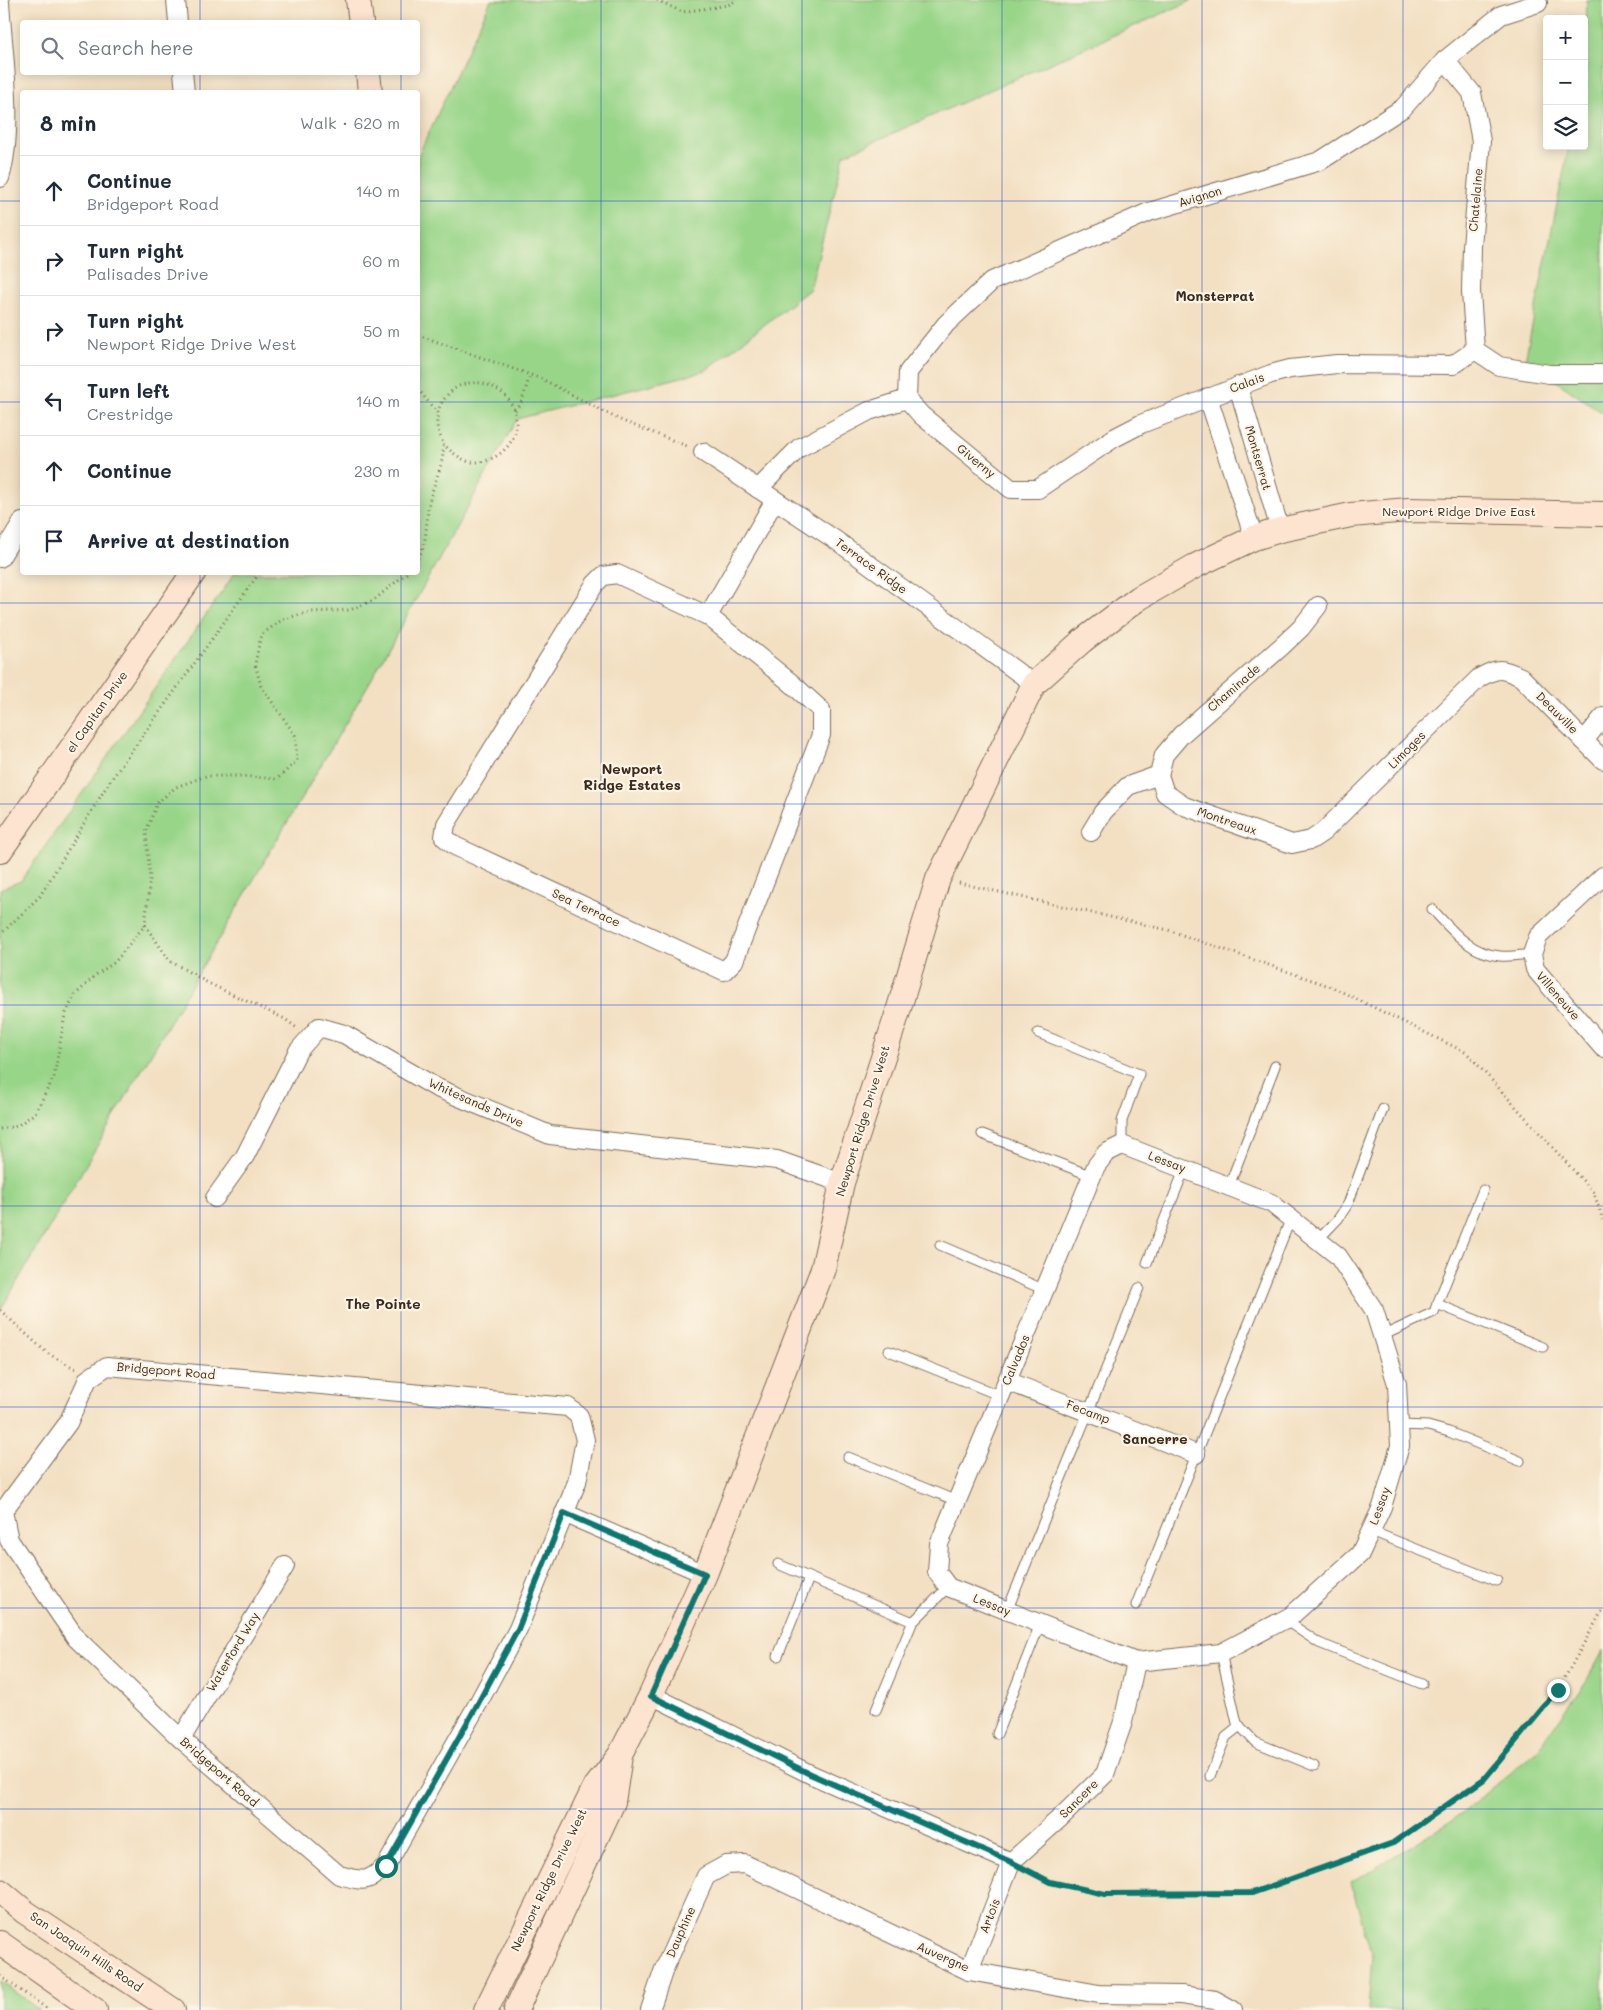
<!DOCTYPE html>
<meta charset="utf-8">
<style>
body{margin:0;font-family:Mali,sans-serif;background:#f6f6f7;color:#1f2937}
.controls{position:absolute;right:15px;top:15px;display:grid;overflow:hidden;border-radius:5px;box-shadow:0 2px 12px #0003}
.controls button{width:45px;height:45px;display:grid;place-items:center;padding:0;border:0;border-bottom:1px solid #e0e1e3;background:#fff;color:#1f2937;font:25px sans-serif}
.stop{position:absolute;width:15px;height:15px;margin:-11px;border:4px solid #0f766e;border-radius:50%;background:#fff}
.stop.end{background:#0f766e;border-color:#fff;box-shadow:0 1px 5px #0008}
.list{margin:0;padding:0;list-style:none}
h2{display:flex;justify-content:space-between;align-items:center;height:65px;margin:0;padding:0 20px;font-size:21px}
h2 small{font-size:16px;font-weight:400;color:#747a83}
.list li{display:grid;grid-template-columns:32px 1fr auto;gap:15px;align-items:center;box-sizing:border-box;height:70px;padding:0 20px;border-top:1px solid #e0e1e3}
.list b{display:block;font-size:19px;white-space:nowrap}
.list p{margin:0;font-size:16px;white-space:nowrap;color:#747a83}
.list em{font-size:16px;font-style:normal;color:#747a83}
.icon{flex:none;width:28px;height:28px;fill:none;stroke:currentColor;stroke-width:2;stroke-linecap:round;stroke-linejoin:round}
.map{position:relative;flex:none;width:1603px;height:2010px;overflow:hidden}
.search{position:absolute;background:#fff;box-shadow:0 2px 12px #0003;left:20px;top:20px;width:400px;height:55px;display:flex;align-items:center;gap:12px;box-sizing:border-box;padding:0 18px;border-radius:5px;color:#747a83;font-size:19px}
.panel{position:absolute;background:#fff;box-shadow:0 2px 12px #0003;left:20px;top:90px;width:400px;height:485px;border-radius:5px}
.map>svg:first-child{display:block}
.green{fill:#99d589;stroke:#6a8054}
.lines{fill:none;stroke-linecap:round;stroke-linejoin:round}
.lane-casing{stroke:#7b6a58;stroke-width:11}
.street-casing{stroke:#7b6a58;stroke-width:20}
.secondary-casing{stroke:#7b6a58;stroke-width:26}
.path{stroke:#7b6a58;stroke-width:3;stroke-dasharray:1 4;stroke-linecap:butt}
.lane{stroke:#fff;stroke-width:9}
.street{stroke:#fff;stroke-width:18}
.secondary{stroke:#fde4d1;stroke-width:24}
.route{stroke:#0f766e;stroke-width:6}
.grid{fill:none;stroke:#1d4ed8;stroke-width:1;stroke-opacity:0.55}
.labels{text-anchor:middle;stroke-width:4.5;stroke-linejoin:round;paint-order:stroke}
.street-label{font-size:12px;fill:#3b2a1e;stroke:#fcf5e5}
.neighbourhood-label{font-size:14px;font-weight:bold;fill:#3b2a1e;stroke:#fcf5e5}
</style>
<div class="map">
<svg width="1603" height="2010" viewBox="0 0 1603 2010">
<rect width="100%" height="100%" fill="#fcf5e5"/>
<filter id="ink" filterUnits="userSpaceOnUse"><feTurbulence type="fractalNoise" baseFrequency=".02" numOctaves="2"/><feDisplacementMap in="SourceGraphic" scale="10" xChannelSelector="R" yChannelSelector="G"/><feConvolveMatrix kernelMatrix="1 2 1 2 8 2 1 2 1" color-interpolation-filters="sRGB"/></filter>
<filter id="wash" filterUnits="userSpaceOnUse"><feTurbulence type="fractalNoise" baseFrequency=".0096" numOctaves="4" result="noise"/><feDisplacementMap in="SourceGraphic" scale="20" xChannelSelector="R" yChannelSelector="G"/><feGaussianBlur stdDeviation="1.12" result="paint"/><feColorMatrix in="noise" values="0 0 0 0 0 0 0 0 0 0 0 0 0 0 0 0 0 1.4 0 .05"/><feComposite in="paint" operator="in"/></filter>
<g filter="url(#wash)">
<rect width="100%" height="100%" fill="#f3e0c3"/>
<g class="green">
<polygon points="491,0 1193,0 844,155 810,289 705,371 517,419 371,680 0,1311 0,889 21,881 235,573 418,572 418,156"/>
<polygon points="1587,0 1603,0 1603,413 1525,360 1569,146 1584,146"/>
<polygon points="1603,1650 1603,2010 1368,2010 1372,1956 1351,1883 1459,1816 1538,1750 1587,1680"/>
<polygon points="0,1981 39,2010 0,2010"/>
</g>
</g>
<g filter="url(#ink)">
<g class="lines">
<g class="lane-casing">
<g id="lane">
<path d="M 1432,909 C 1452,930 1470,954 1500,956 C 1510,957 1521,955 1532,954"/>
<polyline points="1038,1033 1139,1074 1122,1121 1122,1145"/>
<polyline points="982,1134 1092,1176"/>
<polyline points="1229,1186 1275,1066"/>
<polyline points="1318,1240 1338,1219 1348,1204 1383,1109"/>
<polyline points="940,1245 1045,1290"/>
<polyline points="1147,1263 1185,1168"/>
<polyline points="1437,1304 1543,1347"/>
<polyline points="1382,1336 1434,1312 1483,1190"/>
<polyline points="889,1351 1001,1396"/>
<polyline points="1399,1425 1428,1426 1449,1432 1520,1461"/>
<polyline points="848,1457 957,1501"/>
<polyline points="1371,1531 1497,1581"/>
<polyline points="778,1564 913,1622 948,1587"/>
<polyline points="1136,1605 1291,1218"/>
<polyline points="1007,1611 1139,1288"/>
<polyline points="1285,1620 1319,1643 1422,1684"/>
<polyline points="1221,1653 1237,1723 1255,1742 1314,1766"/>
<polyline points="778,1656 809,1578"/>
<polyline points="876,1710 913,1621"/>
<polyline points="997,1734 1040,1624"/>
<polyline points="1210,1776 1226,1737 1240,1726"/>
</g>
</g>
<g class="street-casing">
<g id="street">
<polyline points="176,0 178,22"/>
<path d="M 0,2 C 3,55 15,127 0,178"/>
<polyline points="1445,60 1472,93 1481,141 1472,246 1471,292 1475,350"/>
<polyline points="183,72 185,92"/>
<polyline points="1475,350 1453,365 1337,364 1290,369 1271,374 1141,424 1114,438 1038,489 1011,489 921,415 907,399 908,372 946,324 992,281 1149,212 1320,161 1403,108 1445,60 1501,15 1538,3"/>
<polyline points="1475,350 1499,366 1549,374 1603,374"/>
<polyline points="1238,386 1280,530"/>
<polyline points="1208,397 1254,538"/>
<polyline points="703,452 837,541 1034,684"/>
<polyline points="758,489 799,448 869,411 907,399"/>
<polyline points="0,558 22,522"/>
<polygon points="617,574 708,616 790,682 821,710 821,735 734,961 724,971 455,846 444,837 446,824 595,584 603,576"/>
<polyline points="708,616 775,500"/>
<polyline points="1584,741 1603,717"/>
<path d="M 1159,775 L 1165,793 L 1184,806 L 1292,844 L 1311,840 L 1323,832 L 1479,678 C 1498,667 1502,668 1521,677 L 1603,760"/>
<polyline points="1159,775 1164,755 1181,735 1282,646 1301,628 1318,606"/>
<polyline points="1091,832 1103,812 1128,786 1159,775"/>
<polyline points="1603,876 1538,937 1532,954 1535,969 1603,1048"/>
<polygon points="1122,1145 1271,1203 1338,1256 1374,1310 1397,1384 1400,1446 1382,1507 1360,1554 1291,1616 1221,1653 1136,1662 948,1587 937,1572 939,1544 1096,1166 1106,1153"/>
<polyline points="215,1198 245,1156 298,1051 319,1027 344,1034 437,1088 550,1135 777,1160 842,1183"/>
<path d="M 107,1366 L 568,1407 L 579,1416 L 585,1440 L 577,1482 L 518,1629 L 475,1709 L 386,1866 C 366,1884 364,1881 339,1875 L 181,1739 L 76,1638 L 9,1540 L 3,1511 L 68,1423 L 88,1379 Z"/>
<polyline points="1007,1381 1196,1454"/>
<polyline points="564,1513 705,1574"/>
<polyline points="651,1695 810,1774 1011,1862"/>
<polyline points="181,1739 285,1566"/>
<polyline points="969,1971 1011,1862 1059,1819 1105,1774 1123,1722 1136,1662"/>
<polyline points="650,2010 664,1969 706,1876 726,1865 745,1864 969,1971 1099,1994 1181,1995 1215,2000 1233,2010"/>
</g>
</g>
<g class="secondary-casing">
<g id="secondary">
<polyline points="358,0 361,22"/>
<polyline points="368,72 370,92"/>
<polyline points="0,851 194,572"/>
<polyline points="0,1891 25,1912 173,2010"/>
<polyline points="0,1943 95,2010"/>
<polyline points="486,2010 594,1789 620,1755 651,1695 705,1574 823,1269 842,1183 896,1018 938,879 1034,684 1082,641 1139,598 1195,566 1254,538 1280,530 1351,515 1408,510 1603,514"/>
<polyline points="516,2010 613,1802 620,1756"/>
</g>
</g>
<g class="path">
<polyline points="657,0 682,12 728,5 737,0"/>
<polyline points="418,335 542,379 620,420 687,446"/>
<polyline points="418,389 437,413"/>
<polyline points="515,410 522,401 530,375"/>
<path d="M 418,558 C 429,541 425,518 430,499 C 434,482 445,462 443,444 C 442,439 439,435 438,430 C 435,420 438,406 445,398 C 468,366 519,388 516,426 C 515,448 489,467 467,461 C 457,457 451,451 443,444"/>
<polyline points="959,883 1168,930 1332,987 1467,1053 1594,1193 1603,1220"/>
<polyline points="145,925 170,961 208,983 285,1019 297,1028"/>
<polyline points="0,935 40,896 108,784 260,572"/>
<polyline points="0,1129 17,1126 35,1113 54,1077 65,1015 75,995 97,974 115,962 145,925 150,879 146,832 157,803 176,787 206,776 241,776 277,779 297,761 295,735 261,686 255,664 261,635 283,619 310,612 350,610 374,600 408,572"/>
<polyline points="0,1310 47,1353 76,1369"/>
<polyline points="1027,1870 1050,1882 1105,1894 1252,1893 1393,1843 1484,1779 1558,1690 1603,1609"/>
<polyline points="0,1976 49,2010"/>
</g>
<use href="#lane" class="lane"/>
<use href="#street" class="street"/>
<use href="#secondary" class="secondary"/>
</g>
</g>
<g class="lines" filter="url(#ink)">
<polyline class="route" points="386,1866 475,1709 518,1629 564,1513 705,1574 651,1696 810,1774 1011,1862 1050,1882 1105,1894 1252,1893 1393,1843 1484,1779 1558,1690"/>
</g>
<path class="grid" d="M 200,0 L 200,22M 401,0 L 401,22M 601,0 L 601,2010M 802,0 L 802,2010M 1002,0 L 1002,2010M 1202,0 L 1202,2010M 1403,0 L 1403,2010M 200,72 L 200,92M 401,72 L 401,92M 0,201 L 22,201M 418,201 L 1603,201M 0,402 L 22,402M 418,402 L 1603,402M 200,572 L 200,2010M 401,572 L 401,2010M 0,603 L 1603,603M 0,804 L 1603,804M 0,1005 L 1603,1005M 0,1206 L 1603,1206M 0,1407 L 1603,1407M 0,1608 L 1603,1608M 0,1809 L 1603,1809"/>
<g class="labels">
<g class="street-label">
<text transform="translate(1200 197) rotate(-17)" y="4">Avignon</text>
<text transform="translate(1476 200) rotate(-85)" y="4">Chatelaine</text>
<text transform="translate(1247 383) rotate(-20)" y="4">Calais</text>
<text transform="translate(1258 458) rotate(74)" y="4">Montserrat</text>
<text transform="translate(976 461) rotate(39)" y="4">Giverny</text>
<text x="1459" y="516">Newport Ridge Drive East</text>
<text transform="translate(871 566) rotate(36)" y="4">Terrace Ridge</text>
<text transform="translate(1234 688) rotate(-41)" y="4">Chaminade</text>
<text transform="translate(97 712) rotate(-55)" y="4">el Capitan Drive</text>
<text transform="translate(1557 713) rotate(45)" y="4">Deauville</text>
<text transform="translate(1407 750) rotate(-45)" y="4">Limoges</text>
<text transform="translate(1227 821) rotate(19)" y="4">Montreaux</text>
<text transform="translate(586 908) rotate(25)" y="4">Sea Terrace</text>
<text transform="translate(1558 996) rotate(49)" y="4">Villeneuve</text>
<text transform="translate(476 1103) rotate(24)" y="4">Whitesands Drive</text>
<text transform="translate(863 1121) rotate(-73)" y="4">Newport Ridge Drive West</text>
<text transform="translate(1167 1162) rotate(21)" y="4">Lessay</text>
<text transform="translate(1016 1360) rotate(-67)" y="4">Calvados</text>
<text transform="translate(166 1371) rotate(5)" y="4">Bridgeport Road</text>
<text transform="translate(1088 1412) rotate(21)" y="4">Fecamp</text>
<text transform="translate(1380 1506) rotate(-70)" y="4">Lessay</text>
<text transform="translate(992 1605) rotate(22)" y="4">Lessay</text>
<text transform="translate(233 1652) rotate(-59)" y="4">Waterford Way</text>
<text transform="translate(219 1772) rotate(41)" y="4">Bridgeport Road</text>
<text transform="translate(1079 1799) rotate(-45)" y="4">Sancere</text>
<text transform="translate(549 1880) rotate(-64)" y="4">Newport Ridge Drive West</text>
<text transform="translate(990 1916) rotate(-69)" y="4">Artois</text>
<text transform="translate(681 1932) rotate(-66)" y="4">Dauphine</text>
<text transform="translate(86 1952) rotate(34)" y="4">San Joaquin Hills Road</text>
<text transform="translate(943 1957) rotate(24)" y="4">Auvergne</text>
</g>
<g class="neighbourhood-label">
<text x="1215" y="301">Monsterrat</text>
<text x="632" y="774">Newport<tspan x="632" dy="16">Ridge Estates</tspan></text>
<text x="383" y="1309">The Pointe</text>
<text x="1155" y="1444">Sancerre</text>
</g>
</g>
</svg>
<div class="controls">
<button>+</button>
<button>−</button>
<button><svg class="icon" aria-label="layers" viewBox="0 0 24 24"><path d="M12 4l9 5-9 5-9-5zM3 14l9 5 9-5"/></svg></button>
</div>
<div class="stop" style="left:386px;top:1866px"></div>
<div class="stop end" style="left:1558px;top:1690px"></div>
<div class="search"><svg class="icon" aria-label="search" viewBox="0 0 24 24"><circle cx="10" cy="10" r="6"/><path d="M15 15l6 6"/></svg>Search here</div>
<section class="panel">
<h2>8 min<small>Walk · 620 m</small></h2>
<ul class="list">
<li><svg class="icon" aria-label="ahead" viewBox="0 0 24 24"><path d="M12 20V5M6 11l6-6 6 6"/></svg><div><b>Continue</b><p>Bridgeport Road</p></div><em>140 m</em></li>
<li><svg class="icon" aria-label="right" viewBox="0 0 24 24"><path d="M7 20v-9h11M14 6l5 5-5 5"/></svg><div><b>Turn right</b><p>Palisades Drive</p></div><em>60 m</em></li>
<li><svg class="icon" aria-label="right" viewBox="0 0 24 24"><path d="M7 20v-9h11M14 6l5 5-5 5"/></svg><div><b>Turn right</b><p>Newport Ridge Drive West</p></div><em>50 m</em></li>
<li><svg class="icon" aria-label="left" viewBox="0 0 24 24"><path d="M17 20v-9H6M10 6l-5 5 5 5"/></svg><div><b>Turn left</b><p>Crestridge</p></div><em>140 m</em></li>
<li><svg class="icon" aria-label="ahead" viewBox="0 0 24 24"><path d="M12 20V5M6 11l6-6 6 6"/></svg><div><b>Continue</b></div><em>230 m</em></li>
<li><svg class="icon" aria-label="arrive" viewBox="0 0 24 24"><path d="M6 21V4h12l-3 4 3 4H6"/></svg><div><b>Arrive at destination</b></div></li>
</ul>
</section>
</div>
